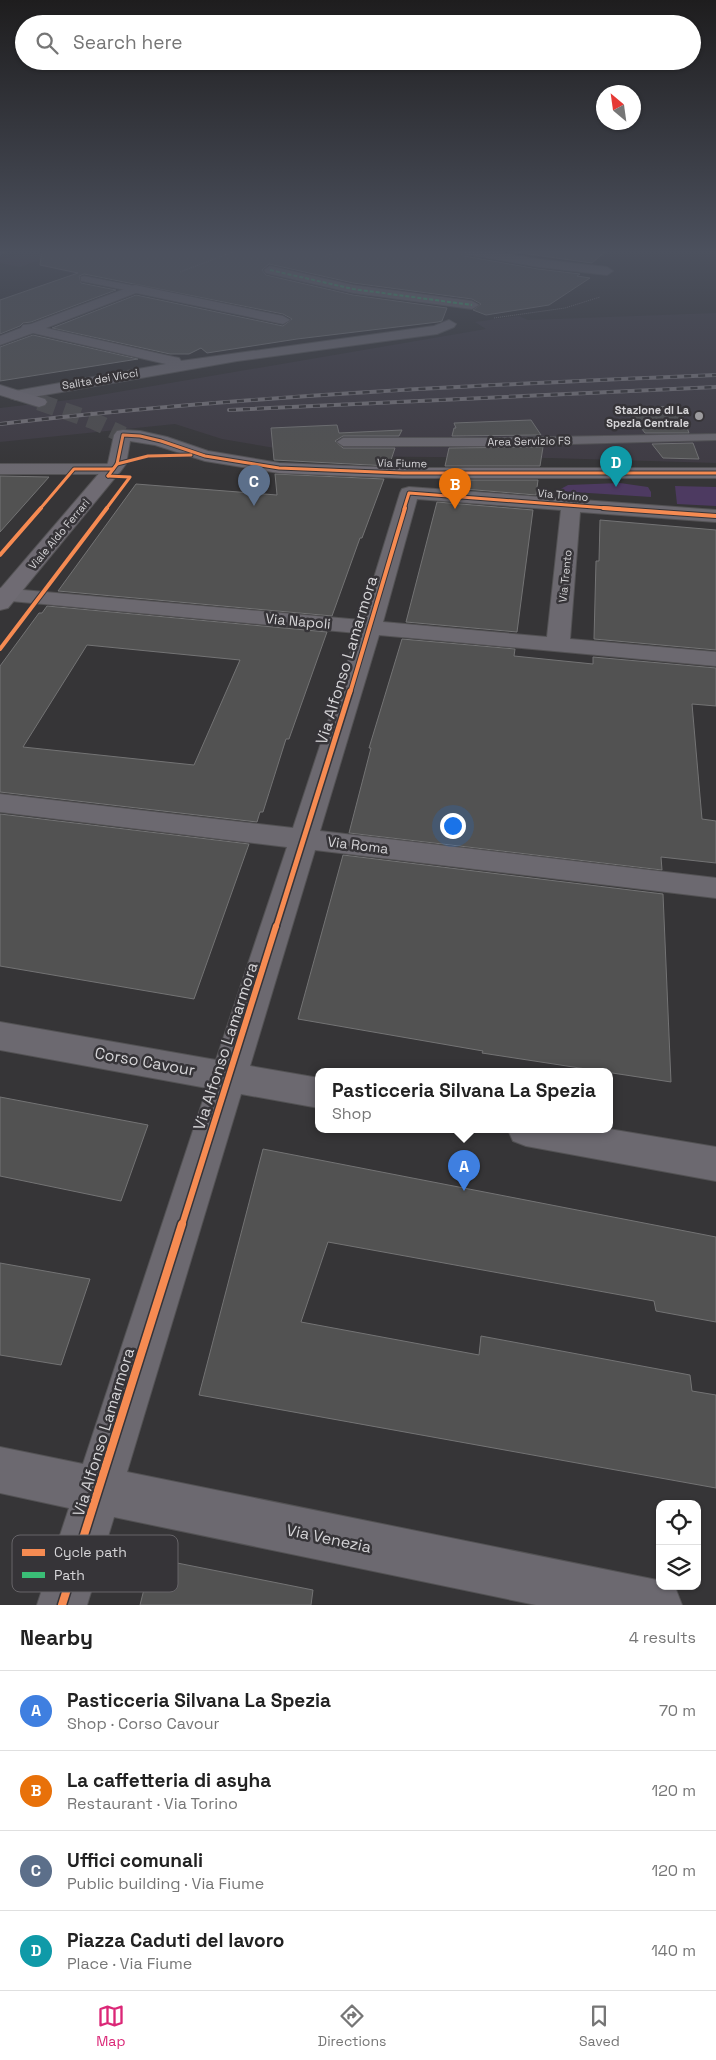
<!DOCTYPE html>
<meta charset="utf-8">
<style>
body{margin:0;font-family:"Space Grotesk",sans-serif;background:#f2f2f2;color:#222}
.controls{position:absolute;right:15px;bottom:15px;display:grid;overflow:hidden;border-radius:10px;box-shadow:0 1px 4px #0004}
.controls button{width:45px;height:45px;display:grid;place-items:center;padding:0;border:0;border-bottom:1px solid #e0e0e0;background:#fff;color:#222;font:25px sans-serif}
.compass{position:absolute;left:596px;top:85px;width:45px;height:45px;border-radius:50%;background:#fff;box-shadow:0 1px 4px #0004;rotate:331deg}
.you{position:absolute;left:452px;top:825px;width:18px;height:18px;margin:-12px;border:4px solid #fff;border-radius:50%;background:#1a73e8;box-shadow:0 0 0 8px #1a73e833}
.badge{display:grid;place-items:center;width:32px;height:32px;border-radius:50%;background:#db2777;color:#fff;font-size:16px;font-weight:700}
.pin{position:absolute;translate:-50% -41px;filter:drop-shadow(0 1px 2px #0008)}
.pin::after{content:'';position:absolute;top:26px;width:18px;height:15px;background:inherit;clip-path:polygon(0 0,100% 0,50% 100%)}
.popup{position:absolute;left:315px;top:1068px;width:298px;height:65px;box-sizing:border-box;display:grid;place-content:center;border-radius:10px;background:#fff;filter:drop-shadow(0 1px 4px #0005);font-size:16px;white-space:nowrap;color:#767676}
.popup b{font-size:19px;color:#222}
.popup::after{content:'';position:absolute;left:50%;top:100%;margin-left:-10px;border:10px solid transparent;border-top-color:#fff}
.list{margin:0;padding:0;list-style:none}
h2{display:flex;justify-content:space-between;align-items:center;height:65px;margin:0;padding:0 20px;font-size:21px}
h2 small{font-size:16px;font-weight:400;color:#767676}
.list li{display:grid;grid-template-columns:32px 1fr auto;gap:15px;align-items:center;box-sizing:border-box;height:80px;padding:0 20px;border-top:1px solid #e0e0e0}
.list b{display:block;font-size:19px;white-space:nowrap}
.list p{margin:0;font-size:16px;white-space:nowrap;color:#767676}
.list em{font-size:16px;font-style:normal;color:#767676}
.icon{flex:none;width:28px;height:28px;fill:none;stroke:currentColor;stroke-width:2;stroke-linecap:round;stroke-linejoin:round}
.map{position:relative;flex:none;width:716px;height:1605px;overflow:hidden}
.search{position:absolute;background:#fff;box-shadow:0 1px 4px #0004;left:15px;right:15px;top:15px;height:55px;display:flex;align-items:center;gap:12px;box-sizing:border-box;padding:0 18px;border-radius:28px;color:#767676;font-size:19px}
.sheet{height:385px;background:#fff}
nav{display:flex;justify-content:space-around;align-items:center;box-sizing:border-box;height:70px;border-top:1px solid #e0e0e0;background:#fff;font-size:14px;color:#767676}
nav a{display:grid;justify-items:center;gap:2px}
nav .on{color:#db2777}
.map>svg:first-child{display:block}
.built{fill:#3f3b43}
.green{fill:#4d3a61}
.building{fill:#525252;stroke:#737374;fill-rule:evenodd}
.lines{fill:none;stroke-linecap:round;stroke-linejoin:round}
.secondary-tunnel{stroke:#4e4d4f;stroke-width:17;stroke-dasharray:17 9;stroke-linecap:butt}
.lane-casing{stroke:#535254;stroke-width:2}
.street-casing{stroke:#535254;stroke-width:2}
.secondary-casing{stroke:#535254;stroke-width:2}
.path{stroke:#727075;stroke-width:1;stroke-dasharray:1 1;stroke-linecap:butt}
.lane{fill:#6c6970;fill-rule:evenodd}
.street{fill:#6c6970;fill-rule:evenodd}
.secondary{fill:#6f6b73;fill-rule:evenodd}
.rail-casing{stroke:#757278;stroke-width:4}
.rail{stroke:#363438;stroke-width:2.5;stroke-dasharray:7;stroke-linecap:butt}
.quiet{stroke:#3abd76;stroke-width:2;stroke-dasharray:4 2;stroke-linecap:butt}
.cycleway-far4-casing{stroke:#363438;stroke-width:5}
.cycleway-far3-casing{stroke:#363438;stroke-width:6}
.cycleway-far2-casing{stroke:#363438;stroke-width:8}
.cycleway-far1-casing{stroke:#363438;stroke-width:9}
.cycleway-casing{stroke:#363438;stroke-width:11}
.cycleway-far4{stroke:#f68b52;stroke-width:3}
.cycleway-far3{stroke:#f68b52;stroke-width:4}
.cycleway-far2{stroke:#f68b52;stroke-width:5}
.cycleway-far1{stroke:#f68b52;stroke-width:6}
.cycleway{stroke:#f68b52;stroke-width:8}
.poi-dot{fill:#9d9c9f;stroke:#363438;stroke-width:2}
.labels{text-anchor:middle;stroke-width:5;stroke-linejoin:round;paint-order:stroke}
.far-street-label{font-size:11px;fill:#d5d4d7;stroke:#363438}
.far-poi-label{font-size:11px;font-weight:bold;fill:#d5d4d7;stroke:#363438;text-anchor:end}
.street-label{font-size:14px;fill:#d5d4d7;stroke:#363438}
.near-street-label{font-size:16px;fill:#d5d4d7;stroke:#363438}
.key{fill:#363438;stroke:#666468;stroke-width:1}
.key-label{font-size:14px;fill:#d5d4d7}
</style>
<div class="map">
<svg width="716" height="1605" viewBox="0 0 716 1605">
<rect width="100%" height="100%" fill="#363537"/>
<g class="built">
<polygon points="33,250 100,264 74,274 54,269 63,265 40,260 20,267 0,263 0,260"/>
<polygon points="716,313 716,463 550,458 322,456 222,439 175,424 0,442 0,408 77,399 486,329 475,322 519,316 528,320"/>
</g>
<g class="green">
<polygon points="620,483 648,487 651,492 651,497 557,491 568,485"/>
<polygon points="675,486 716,487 716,506 677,504"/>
</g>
<g class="building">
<polygon points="42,250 456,250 464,256 538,269 580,274 577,276 590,278 549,305 486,315 473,310 481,304 472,299 353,283 269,264 262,270 266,275 353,295 447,308 442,321 438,322 297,339 207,353 201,348 189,354 170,354 52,328 136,295 283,326 292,319 283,314 84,274 79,276 81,283 116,290 31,322 23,323 20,326 0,334 0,300 78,273 40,265"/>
<polygon points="499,250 607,250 592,263"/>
<polygon points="33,335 138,359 0,381 0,347"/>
<polygon points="679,406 689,433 645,433 626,408"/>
<polygon points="531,420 541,435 452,436 454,428 456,428 454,423"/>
<polygon points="337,425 339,433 402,430 399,436 343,436 335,441 343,448 395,448 389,466 274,460 271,428"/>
<polygon points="693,443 699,459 663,458 652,444"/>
<polygon points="543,447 540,466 445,466 449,448"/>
<polygon points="275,474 384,479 362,538 360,538 332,616 58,591 136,484 277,495"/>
<polygon points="0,476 49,477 0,532"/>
<polygon points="442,480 538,480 536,495 440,487"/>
<polygon points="437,502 533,510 517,632 406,622"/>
<polygon points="600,520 716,530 716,650 594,639 596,561 599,561"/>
<path d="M 47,606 L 327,632 L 289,739 L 286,739 L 263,812 L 260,812 L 257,822 L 0,792 L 0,666 L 39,613 L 42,613 ZM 87,645 L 240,660 L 194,765 L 23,747 Z"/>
<polygon points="402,639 515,649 514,656 593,664 593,657 716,668 716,706 692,704 702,819 716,821 716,863 661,857 662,870 349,833 371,748 369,748"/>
<polygon points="0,814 249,844 194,999 0,966"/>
<polygon points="343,855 663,894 671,1082 482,1053 483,1051 298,1019"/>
<polygon points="0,1097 148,1125 121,1201 0,1176"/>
<polygon points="263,1149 716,1237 716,1322 656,1311 654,1301 328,1242 301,1322 479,1355 481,1336 690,1375 692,1391 716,1395 716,1488 199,1395"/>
<polygon points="0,1263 90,1279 61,1365 0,1355"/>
<polygon points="152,1558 313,1590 311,1605 140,1605"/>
</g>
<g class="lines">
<polyline class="secondary-tunnel" points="39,402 94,421 123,435"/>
<g class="lane-casing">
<g id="lane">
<polygon points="84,276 135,286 139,289 135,292 81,281 81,277"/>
<polygon points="716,434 716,440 499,446 343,446 337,442 343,438 499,438"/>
</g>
</g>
<g class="street-casing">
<g id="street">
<polygon points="0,250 7,250 0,255"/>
<polygon points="458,250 486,250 538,259 607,267 613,271 607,275 538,267 464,254"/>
<polygon points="270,266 353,285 472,301 479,305 472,309 353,293 266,273 264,270"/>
<polygon points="135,285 283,316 290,320 283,324 136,293 46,328 174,357 179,358 181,361 434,326 449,320 456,324 454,327 437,334 237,361 16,400 10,398 8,395 10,392 166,364 33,333 0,345 0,336 21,328 23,325 31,324"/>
<polygon points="0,464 113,464 119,465 122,469 119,473 113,474 0,474"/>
<path d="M 409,487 L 716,510 L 716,522 L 580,512 L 570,639 L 716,652 L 716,666 L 379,635 L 320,831 L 716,878 L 716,898 L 315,850 L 250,1066 L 319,1078 L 319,1108 L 241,1094 L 127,1472 L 657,1580 L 660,1581 L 660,1586 L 675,1587 L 682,1605 L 536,1605 L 114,1517 L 87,1605 L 37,1605 L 69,1508 L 0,1493 L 0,1447 L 83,1464 L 207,1088 L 0,1050 L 0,1022 L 216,1060 L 287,847 L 0,812 L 0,794 L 293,828 L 357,633 L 0,600 L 0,588 L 361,620 L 400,493 L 402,489 ZM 417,499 L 561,510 L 547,637 L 383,622 Z"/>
<polygon points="609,1129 716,1147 716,1181 526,1146 513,1141 508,1130"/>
</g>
</g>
<g class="secondary-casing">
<g id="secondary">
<polygon points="0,385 45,399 47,402 45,405 39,407 0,395"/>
<polygon points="123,430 140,431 167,437 208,451 279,463 402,468 716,468 716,478 402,478 279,473 205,461 155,445 130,441 126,464 123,468 8,608 0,610 0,589 108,463 114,435 117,431"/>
</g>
</g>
<g class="path">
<polyline points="325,256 346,250"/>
<polyline points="180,272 238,250"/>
<polyline points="494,318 565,308 600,297"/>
</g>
<use href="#lane" class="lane"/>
<use href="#street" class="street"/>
<use href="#secondary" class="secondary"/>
<g class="rail-casing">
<g id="rail">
<polyline points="229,410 716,387"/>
<path d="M 0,424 C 238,396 477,385 716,375"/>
</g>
</g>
<use href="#rail" class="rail"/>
<polyline class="quiet" points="270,270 353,289 472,305"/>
<g class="cycleway-far4-casing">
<g id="cycleway-far4">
<polyline points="117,464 148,456 191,455"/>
<polyline points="108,476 117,464 123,435 140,436 161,441 205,456 279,468 402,473 716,473"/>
<polyline points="40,509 74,469 113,469"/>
<polyline points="106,509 130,477 108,476"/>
<polyline points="404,509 409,493 620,509"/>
</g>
</g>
<g class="cycleway-far3-casing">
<g id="cycleway-far3">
<polyline points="603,508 716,516"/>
<polyline points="0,555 41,508"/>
<polyline points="0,649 107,508"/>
<polyline points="350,693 405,508"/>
</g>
</g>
<g class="cycleway-far2-casing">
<polyline id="cycleway-far2" points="276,927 350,691"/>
</g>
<g class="cycleway-far1-casing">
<polyline id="cycleway-far1" points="182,1225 276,926"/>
</g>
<g class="cycleway-casing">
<polyline id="cycleway" points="62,1605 182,1224"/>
</g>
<use href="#cycleway-far4" class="cycleway-far4"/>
<use href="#cycleway-far3" class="cycleway-far3"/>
<use href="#cycleway-far2" class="cycleway-far2"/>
<use href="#cycleway-far1" class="cycleway-far1"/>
<use href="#cycleway" class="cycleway"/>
</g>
<linearGradient id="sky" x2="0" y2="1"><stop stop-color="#1e1d1e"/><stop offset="0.53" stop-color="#4c515e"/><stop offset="1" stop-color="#4c515e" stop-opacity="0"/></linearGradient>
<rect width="716" height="475" fill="url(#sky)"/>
<circle class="poi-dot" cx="699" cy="416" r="5"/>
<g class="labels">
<g class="far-street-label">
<text transform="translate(100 379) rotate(-10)" y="4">Salita dei Vicci</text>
<text transform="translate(529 441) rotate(-1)" y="4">Area Servizio FS</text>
<text transform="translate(402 463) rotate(1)" y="4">Via Fiume</text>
<text transform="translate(563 495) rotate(5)" y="4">Via Torino</text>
<text transform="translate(59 534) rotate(-50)" y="4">Viale Aldo Ferrari</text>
<text transform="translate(565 576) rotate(-84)" y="4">Via Trento</text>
</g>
<g class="far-poi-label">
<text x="689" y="414">Stazione di La<tspan x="689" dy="13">Spezia Centrale</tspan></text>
</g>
<g class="street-label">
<text transform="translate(298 621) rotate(5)" y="5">Via Napoli</text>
<text transform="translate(358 845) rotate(7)" y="5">Via Roma</text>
</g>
<g class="near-street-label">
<text transform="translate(346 660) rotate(-73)" y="6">Via Alfonso Lamarmora</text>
<text transform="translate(225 1046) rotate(-72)" y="6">Via Alfonso Lamarmora</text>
<text transform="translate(145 1061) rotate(10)" y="6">Corso Cavour</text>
<text transform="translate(103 1432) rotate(-73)" y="6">Via Alfonso Lamarmora</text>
<text transform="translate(329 1538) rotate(12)" y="6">Via Venezia</text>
</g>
</g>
<rect x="12" y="1535" width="166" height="57" rx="8" class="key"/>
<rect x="22" y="1549" width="23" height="7" fill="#f68b52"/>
<rect x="22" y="1572" width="23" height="6" fill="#3abd76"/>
<g class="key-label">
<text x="54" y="1557">Cycle path</text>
<text x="54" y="1580">Path</text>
</g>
</svg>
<div class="controls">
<button><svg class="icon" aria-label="locate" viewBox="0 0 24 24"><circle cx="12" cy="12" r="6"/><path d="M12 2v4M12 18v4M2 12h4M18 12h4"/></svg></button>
<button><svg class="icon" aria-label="layers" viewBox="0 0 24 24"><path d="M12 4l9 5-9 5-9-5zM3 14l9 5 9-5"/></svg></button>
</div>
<svg class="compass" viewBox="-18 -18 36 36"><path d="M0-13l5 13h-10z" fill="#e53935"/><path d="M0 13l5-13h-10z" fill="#767676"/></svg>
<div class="you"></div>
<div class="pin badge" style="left:464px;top:1191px;background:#3f7fe0">A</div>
<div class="popup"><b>Pasticceria Silvana La Spezia</b>Shop</div>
<div class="pin badge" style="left:455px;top:509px;background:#e8710a">B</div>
<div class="pin badge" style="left:254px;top:506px;background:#5c6f8a">C</div>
<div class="pin badge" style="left:616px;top:487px;background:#0f9aa8">D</div>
<div class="search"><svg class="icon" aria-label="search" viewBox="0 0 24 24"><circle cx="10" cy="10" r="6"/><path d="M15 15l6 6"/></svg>Search here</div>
</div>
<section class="sheet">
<h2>Nearby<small>4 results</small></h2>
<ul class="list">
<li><span class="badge" style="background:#3f7fe0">A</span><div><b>Pasticceria Silvana La Spezia</b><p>Shop · Corso Cavour</p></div><em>70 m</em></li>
<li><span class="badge" style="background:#e8710a">B</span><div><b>La caffetteria di asyha</b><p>Restaurant · Via Torino</p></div><em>120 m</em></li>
<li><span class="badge" style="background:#5c6f8a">C</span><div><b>Uffici comunali</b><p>Public building · Via Fiume</p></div><em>120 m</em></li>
<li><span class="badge" style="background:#0f9aa8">D</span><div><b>Piazza Caduti del lavoro</b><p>Place · Via Fiume</p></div><em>140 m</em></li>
</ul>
</section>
<nav>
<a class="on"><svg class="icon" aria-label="map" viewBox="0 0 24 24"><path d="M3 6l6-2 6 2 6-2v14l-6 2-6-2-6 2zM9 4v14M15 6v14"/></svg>Map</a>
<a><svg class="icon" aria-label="directions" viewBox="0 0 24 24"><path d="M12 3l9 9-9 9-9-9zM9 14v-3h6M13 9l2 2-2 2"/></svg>Directions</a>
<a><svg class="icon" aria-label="saved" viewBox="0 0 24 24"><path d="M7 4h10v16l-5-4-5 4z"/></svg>Saved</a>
</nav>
